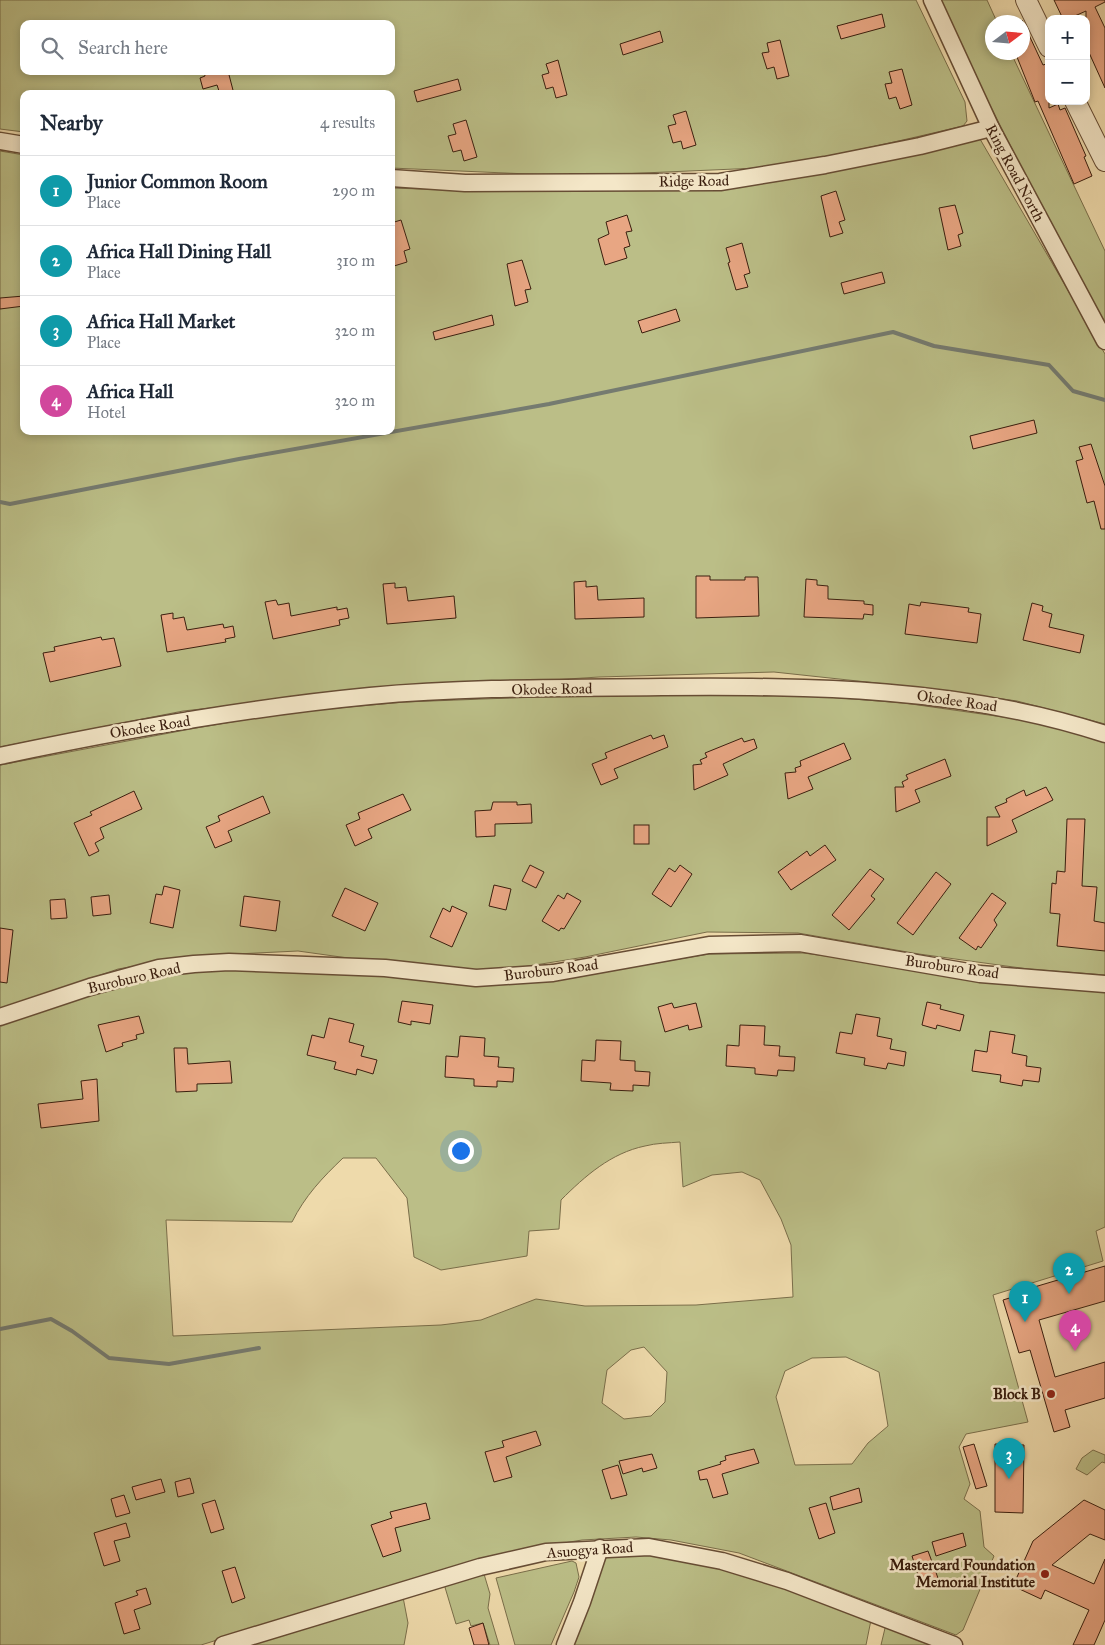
<!DOCTYPE html>
<meta charset="utf-8">
<style>
body{margin:0;font-family:"IM FELL Great Primer",serif;background:#f6f6f7;color:#1f2937}
.controls{position:absolute;right:15px;top:15px;display:grid;overflow:hidden;border-radius:10px;box-shadow:0 2px 8px #0003}
.controls button{width:45px;height:45px;display:grid;place-items:center;padding:0;border:0;border-bottom:1px solid #e0e1e3;background:#fff;color:#1f2937;font:25px sans-serif}
.compass{position:absolute;left:985px;top:15px;width:45px;height:45px;border-radius:50%;background:#fff;box-shadow:0 2px 8px #0003;rotate:74deg}
.you{position:absolute;left:460px;top:1150px;width:18px;height:18px;margin:-12px;border:4px solid #fff;border-radius:50%;background:#1a73e8;box-shadow:0 0 0 8px #1a73e833}
.badge{display:grid;place-items:center;width:32px;height:32px;border-radius:50%;background:#1a73e8;color:#fff;font-size:16px;font-weight:700}
.pin{position:absolute;translate:-50% -41px;filter:drop-shadow(0 1px 2px #0008)}
.pin::after{content:'';position:absolute;top:26px;width:18px;height:15px;background:inherit;clip-path:polygon(0 0,100% 0,50% 100%)}
.list{margin:0;padding:0;list-style:none}
h2{display:flex;justify-content:space-between;align-items:center;height:65px;margin:0;padding:0 20px;font-size:21px}
h2 small{font-size:16px;font-weight:400;color:#747a83}
.list li{display:grid;grid-template-columns:32px 1fr auto;gap:15px;align-items:center;box-sizing:border-box;height:70px;padding:0 20px;border-top:1px solid #e0e1e3}
.list b{display:block;font-size:19px;white-space:nowrap}
.list p{margin:0;font-size:16px;white-space:nowrap;color:#747a83}
.list em{font-size:16px;font-style:normal;color:#747a83}
.icon{flex:none;width:28px;height:28px;fill:none;stroke:currentColor;stroke-width:2;stroke-linecap:round;stroke-linejoin:round}
.map{position:relative;flex:none;width:1105px;height:1645px;overflow:hidden}
.search{position:absolute;background:#fff;box-shadow:0 2px 8px #0003;left:20px;top:20px;width:375px;height:55px;display:flex;align-items:center;gap:12px;box-sizing:border-box;padding:0 18px;border-radius:10px;color:#747a83;font-size:19px}
.panel{position:absolute;background:#fff;box-shadow:0 2px 8px #0003;left:20px;top:90px;width:375px;height:345px;border-radius:10px}
.map>svg:first-child{display:block}
.green{fill:#bbbe87;stroke:#7a6e4a;fill-rule:evenodd}
.lines{fill:none;stroke-linecap:round;stroke-linejoin:round}
.stream{stroke:#757b70;stroke-width:4}
.building{fill:#e8a683;stroke:#3a1e0e}
.minor-casing{stroke:#674d35;stroke-width:19}
.tertiary-casing{stroke:#674d35;stroke-width:22}
.minor{stroke:#f4e7c8;stroke-width:16}
.tertiary{stroke:#f4e7c8;stroke-width:20}
.poi-dot{fill:#8f2418;stroke:#f4e7c8;stroke-width:2}
.labels{text-anchor:middle;stroke-width:5;stroke-linejoin:round;paint-order:stroke}
.street-label{font-size:15px;fill:#3a1e0e;stroke:#f4e7c8}
.poi-label{font-size:15px;font-weight:bold;fill:#3a1e0e;stroke:#f4e7c8;text-anchor:end}
</style>
<div class="map">
<svg width="1105" height="1645" viewBox="0 0 1105 1645">
<rect width="100%" height="100%" fill="#eedaab"/>
<filter id="stains"><feTurbulence type="fractalNoise" baseFrequency=".004" numOctaves="4"/><feColorMatrix values="0 0 0 0 .2 0 0 0 0 .09 0 0 0 0 .02 0 0 0 .5 -.17"/></filter>
<radialGradient id="worn" r=".72"><stop offset=".6" stop-color="#630" stop-opacity="0"/><stop offset="1" stop-color="#630" stop-opacity=".3"/></radialGradient>
<g class="green">
<path d="M 0,0 L 916,0 L 965,102 L 967,121 L 963,126 C 895,142 827,158 758,168 L 574,176 L 391,168 L 391,94 L 24,94 L 24,132 L 0,129 ZM 24,24 L 391,24 L 391,71 L 24,71 Z"/>
<polygon points="937,0 987,0 997,22 992,22 992,52 1011,53 1105,251 1105,327 1081,286"/>
<polygon points="980,139 1105,354 1105,724 1017,701 932,689 774,672 599,677 347,693 183,711 0,747 0,151 24,155 24,431 391,431 391,188 451,190 662,190 863,165"/>
<polygon points="776,693 904,703 1024,720 1105,740 1105,975 1028,969 919,954 798,933 707,932 585,957 485,973 398,965 298,951 195,956 118,969 0,1010 0,765 196,728 291,712 405,702 536,697"/>
<path d="M 803,953 L 1105,992 L 1105,1227 L 1096,1231 L 1103,1261 L 993,1295 L 1028,1422 L 966,1434 L 959,1447 L 970,1484 L 964,1499 L 980,1511 L 984,1547 L 994,1556 L 963,1630 L 956,1635 L 739,1553 L 671,1540 L 636,1537 L 582,1540 L 533,1548 L 450,1568 L 201,1645 L 0,1645 L 0,1022 L 152,977 L 232,968 L 552,980 L 709,954 ZM 680,1142 L 683,1187 L 712,1175 L 742,1172 L 760,1180 L 781,1219 L 791,1245 L 793,1297 L 696,1305 L 585,1306 L 536,1299 L 481,1320 L 441,1325 L 173,1336 L 166,1220 L 292,1222 C 305,1196 322,1178 343,1158 L 376,1158 L 407,1198 L 414,1257 L 441,1270 L 527,1256 L 529,1231 L 559,1229 L 561,1200 C 585,1176 611,1153 645,1146 C 656,1143 669,1143 680,1142 ZM 644,1347 L 667,1372 L 665,1402 L 651,1416 L 624,1419 L 602,1403 L 607,1370 L 631,1350 ZM 846,1357 L 879,1372 L 888,1426 L 868,1443 L 852,1464 L 795,1465 L 776,1397 L 785,1371 L 812,1358 Z"/>
<polygon points="1093,1450 1105,1455 1105,1463 1102,1462 1087,1475 1076,1469 1082,1458"/>
<polygon points="602,1552 658,1553 720,1565 871,1620 866,1645 569,1645"/>
<polygon points="572,1561 576,1563 579,1577 574,1592 551,1645 515,1645 496,1578"/>
<polygon points="484,1574 490,1594 488,1608 499,1645 490,1645 483,1623 471,1626 469,1620 456,1624 444,1584"/>
<polygon points="403,1597 408,1623 404,1645 251,1645"/>
<polygon points="886,1624 933,1645 881,1645"/>
</g>
<g class="lines">
<g class="stream">
<polyline points="0,502 10,504 239,459 549,404 893,332 934,346 1049,365 1073,391 1105,400"/>
<polyline points="0,1329 51,1319 72,1331 109,1358 169,1364 259,1348"/>
</g>
</g>
<g class="building">
<polygon points="1054,0 1105,0 1105,2 1095,7 1105,28 1105,88 1086,46 1086,11 1068,19 1063,19"/>
<polygon points="882,14 885,27 841,39 837,26"/>
<polygon points="1022,20 1043,65 1046,64 1049,73 1049,108 1058,104 1060,110 1065,108 1086,156 1084,157 1092,176 1074,184 1038,101 1035,102 1015,52 1022,52"/>
<polygon points="660,31 663,42 623,55 620,44"/>
<polygon points="780,40 789,76 777,79 774,67 767,69 762,53 769,52 767,43"/>
<polygon points="558,60 567,95 556,98 553,87 546,89 542,75 549,73 546,64"/>
<polygon points="902,69 912,105 900,109 896,97 889,99 885,84 892,83 889,72"/>
<polygon points="204,71 228,71 234,94 220,94 217,85 203,89 200,78 205,76"/>
<polygon points="458,79 461,90 417,102 414,91"/>
<polygon points="686,111 696,145 683,149 681,141 673,143 668,126 676,124 673,115"/>
<polygon points="466,120 477,157 464,161 461,150 453,152 448,136 456,134 453,124"/>
<polygon points="836,191 845,220 839,222 843,233 830,237 821,196"/>
<polygon points="955,205 963,233 958,235 961,246 948,250 939,208"/>
<polygon points="627,215 632,231 626,232 630,246 624,248 627,258 605,265 598,239 609,234 606,222"/>
<polygon points="401,220 410,249 404,251 407,262 394,266 391,255 391,223"/>
<polygon points="742,243 750,273 744,275 748,287 736,290 728,263 730,262 726,248"/>
<polygon points="522,260 531,289 525,290 528,302 515,306 507,264"/>
<polygon points="882,272 885,283 844,294 841,283"/>
<polygon points="24,296 24,306 0,309 0,298"/>
<polygon points="676,309 680,321 642,333 638,321"/>
<polygon points="492,315 494,325 435,340 433,332"/>
<polygon points="1034,420 1037,433 973,449 970,436"/>
<polygon points="1091,444 1105,486 1105,529 1101,529 1094,501 1087,503 1076,461 1083,459 1079,447"/>
<polygon points="696,576 710,576 710,580 745,580 745,577 758,577 759,616 696,618"/>
<polygon points="806,579 817,580 817,585 828,586 828,599 864,601 864,604 873,605 873,615 864,614 863,619 804,617"/>
<polygon points="586,581 586,587 597,586 598,600 644,598 644,617 575,619 574,582"/>
<polygon points="395,583 395,588 406,587 408,601 454,596 456,618 387,624 383,584"/>
<polygon points="276,600 278,605 289,603 291,616 337,607 337,610 347,608 349,618 339,620 340,625 273,639 265,602"/>
<polygon points="921,602 969,608 968,612 981,614 977,643 905,634 909,604 920,606"/>
<polygon points="1032,603 1043,606 1042,611 1052,614 1049,627 1084,635 1080,653 1023,640"/>
<polygon points="173,613 173,619 184,617 187,630 223,624 224,628 233,626 235,637 225,639 226,642 167,652 161,615"/>
<polygon points="101,637 102,640 114,638 121,666 50,682 43,653 55,651 54,647"/>
<polygon points="651,735 653,739 664,735 668,747 614,769 618,778 601,785 592,764 607,758 605,753"/>
<polygon points="742,738 744,742 754,739 757,748 723,764 728,775 694,790 693,765 702,764 700,760 707,757 705,753"/>
<polygon points="844,743 851,759 808,777 813,789 788,799 785,773 796,772 795,768 801,766 800,761"/>
<polygon points="945,759 951,776 915,790 920,802 896,812 895,787 904,787 902,782 908,779 906,775"/>
<polygon points="1046,787 1053,800 1012,820 1017,832 987,846 987,817 1000,817 995,807 1007,802 1006,799 1024,790 1026,796"/>
<polygon points="134,791 142,809 100,828 104,838 95,843 99,851 89,856 74,823 92,815 90,812"/>
<polygon points="403,794 411,810 368,829 372,838 355,846 346,825 360,819 358,813"/>
<polygon points="263,796 270,813 228,831 232,841 215,848 206,827 220,821 218,816"/>
<polygon points="493,802 517,802 517,805 531,804 532,823 495,824 495,836 476,837 475,811 491,810"/>
<polygon points="1067,819 1085,819 1082,886 1097,887 1094,921 1105,923 1105,951 1057,946 1060,914 1050,913 1052,883 1056,884 1057,871 1065,872"/>
<rect x="634" y="825" width="15" height="19"/>
<polygon points="825,845 836,860 791,890 778,872 807,851 810,856"/>
<polygon points="530,865 544,872 536,888 522,881"/>
<polygon points="680,865 692,874 671,907 652,894 669,868 675,872"/>
<polygon points="870,869 884,879 871,896 875,899 849,930 832,915"/>
<polygon points="936,872 951,884 913,935 897,923"/>
<polygon points="494,885 511,889 506,910 489,906"/>
<polygon points="164,886 180,890 173,928 150,923 156,894 162,895"/>
<polygon points="345,888 378,903 365,931 332,916"/>
<polygon points="567,893 581,901 564,929 561,928 559,931 542,921 558,895 564,899"/>
<polygon points="992,893 1006,903 994,920 997,925 981,948 978,946 976,950 959,938"/>
<polygon points="109,895 111,914 93,916 91,897"/>
<polygon points="244,896 280,901 276,931 240,926"/>
<polygon points="65,899 67,918 51,919 50,900"/>
<polygon points="452,906 467,913 452,947 430,937 443,908 450,912"/>
<polygon points="0,928 13,930 7,983 0,982"/>
<polygon points="402,1001 433,1005 430,1024 411,1021 411,1025 398,1022"/>
<polygon points="927,1002 941,1005 940,1009 964,1015 960,1031 937,1025 936,1029 922,1025"/>
<polygon points="672,1003 674,1008 696,1003 702,1027 689,1030 688,1025 665,1032 658,1007"/>
<polygon points="856,1014 880,1018 877,1036 892,1039 890,1049 906,1052 904,1066 888,1063 886,1069 864,1065 865,1058 836,1053 840,1032 852,1034"/>
<polygon points="139,1016 144,1033 136,1035 137,1039 122,1043 123,1046 106,1052 98,1025"/>
<polygon points="329,1018 354,1024 349,1042 364,1046 361,1056 377,1060 373,1074 357,1069 356,1075 334,1069 336,1062 307,1055 312,1035 324,1038"/>
<polygon points="740,1025 765,1026 764,1045 780,1046 779,1056 795,1057 794,1071 778,1070 777,1076 755,1074 755,1068 726,1066 727,1045 739,1046"/>
<polygon points="990,1031 1015,1035 1012,1053 1027,1056 1026,1066 1041,1068 1039,1082 1023,1080 1022,1086 1000,1082 1001,1075 972,1071 975,1050 987,1052"/>
<polygon points="460,1036 485,1038 484,1056 499,1057 498,1067 514,1068 513,1082 497,1081 497,1087 474,1086 474,1079 445,1077 446,1056 458,1057"/>
<polygon points="596,1040 621,1041 620,1060 635,1061 635,1071 650,1072 649,1086 633,1085 633,1091 610,1090 611,1083 581,1081 582,1060 595,1061"/>
<polygon points="174,1048 187,1048 188,1064 230,1061 232,1083 197,1084 197,1091 176,1092"/>
<polygon points="97,1079 99,1121 41,1128 38,1104 83,1099 81,1081"/>
<polygon points="1105,1266 1105,1301 1039,1320 1055,1377 1105,1362 1105,1398 1065,1410 1070,1427 1054,1432 1030,1350 1019,1353 1003,1300 1032,1291 1031,1288"/>
<polygon points="536,1431 541,1445 506,1457 512,1477 494,1482 485,1452 504,1447 502,1441"/>
<polygon points="974,1444 987,1486 976,1489 963,1447"/>
<polygon points="995,1444 1024,1445 1023,1513 995,1512"/>
<polygon points="754,1449 759,1463 722,1474 728,1494 713,1498 707,1479 700,1480 698,1471 721,1464 720,1462 726,1460 725,1456"/>
<polygon points="652,1454 657,1468 643,1472 642,1468 623,1474 619,1461"/>
<polygon points="618,1465 627,1495 611,1499 602,1470"/>
<polygon points="190,1478 194,1493 178,1497 175,1482"/>
<polygon points="161,1479 165,1492 136,1500 132,1487"/>
<polygon points="859,1488 862,1502 833,1510 830,1497"/>
<polygon points="124,1495 130,1513 116,1517 111,1499"/>
<polygon points="215,1500 224,1529 211,1533 202,1504"/>
<polygon points="1084,1500 1105,1510 1105,1540 1090,1534 1052,1565 1094,1584 1105,1559 1105,1620 1094,1645 1073,1645 1089,1610 1045,1590 1041,1599 1013,1586 1033,1541"/>
<polygon points="426,1503 430,1519 395,1528 401,1551 383,1557 371,1525 392,1518 390,1512"/>
<polygon points="826,1503 835,1533 819,1539 809,1508"/>
<polygon points="126,1523 130,1537 114,1541 120,1561 104,1566 94,1533"/>
<polygon points="963,1533 966,1546 936,1556 932,1542"/>
<polygon points="928,1551 938,1578 921,1584 912,1556"/>
<polygon points="235,1567 245,1598 232,1603 222,1571"/>
<polygon points="146,1588 151,1604 134,1610 140,1629 124,1634 115,1603 138,1595 136,1591"/>
<polygon points="483,1623 489,1645 474,1645 469,1628"/>
</g>
<g class="lines">
<g class="minor-casing">
<g id="minor">
<polyline points="932,0 991,128 1105,341"/>
<polyline points="0,141 24,145"/>
<polyline points="391,178 465,183 720,182 825,165 920,146 991,128"/>
<path d="M 0,756 C 122,730 246,708 370,696 C 467,687 565,688 662,687 C 811,686 962,687 1105,734"/>
<polyline points="0,1017 90,987 159,968 194,964 229,962 385,968 476,978 553,973 709,945 800,943 980,974 1105,984"/>
<polyline points="223,1645 480,1567 546,1552 649,1547 722,1561 787,1581 954,1645"/>
<polyline points="565,1645 582,1602 600,1548"/>
</g>
</g>
<g class="tertiary-casing">
<g id="tertiary">
<polyline points="1026,0 1049,47"/>
<polyline points="1075,101 1105,161"/>
</g>
</g>
<use href="#minor" class="minor"/>
<use href="#tertiary" class="tertiary"/>
</g>
<g class="poi-dot">
<circle cx="1051" cy="1394" r="5"/>
<circle cx="1045" cy="1574" r="5"/>
</g>
<g class="labels">
<g class="street-label">
<text transform="translate(1015 173) rotate(62)" y="5">Ring Road North</text>
<text transform="translate(694 181) rotate(-1)" y="5">Ridge Road</text>
<text transform="translate(552 689) rotate(-1)" y="5">Okodee Road</text>
<text transform="translate(957 701) rotate(8)" y="5">Okodee Road</text>
<text transform="translate(150 727) rotate(-9)" y="5">Okodee Road</text>
<text transform="translate(952 967) rotate(8)" y="5">Buroburo Road</text>
<text transform="translate(551 970) rotate(-7)" y="5">Buroburo Road</text>
<text transform="translate(134 978) rotate(-13)" y="5">Buroburo Road</text>
<text transform="translate(590 1550) rotate(-4)" y="5">Asuogya Road</text>
</g>
<g class="poi-label">
<text x="1041" y="1399">Block B</text>
<text x="1035" y="1570">Mastercard Foundation<tspan x="1035" dy="17">Memorial Institute</tspan></text>
</g>
</g>
<rect width="100%" height="100%" filter="url(#stains)"/>
<rect width="100%" height="100%" fill="url(#worn)"/>
</svg>
<div class="controls">
<button>+</button>
<button>−</button>
</div>
<svg class="compass" viewBox="-18 -18 36 36"><path d="M0-13l5 13h-10z" fill="#e53935"/><path d="M0 13l5-13h-10z" fill="#747a83"/></svg>
<div class="you"></div>
<div class="pin badge" style="left:1025px;top:1322px;background:#0f9aa8">1</div>
<div class="pin badge" style="left:1069px;top:1294px;background:#0f9aa8">2</div>
<div class="pin badge" style="left:1009px;top:1479px;background:#0f9aa8">3</div>
<div class="pin badge" style="left:1075px;top:1351px;background:#d1479c">4</div>
<div class="search"><svg class="icon" aria-label="search" viewBox="0 0 24 24"><circle cx="10" cy="10" r="6"/><path d="M15 15l6 6"/></svg>Search here</div>
<section class="panel">
<h2>Nearby<small>4 results</small></h2>
<ul class="list">
<li><span class="badge" style="background:#0f9aa8">1</span><div><b>Junior Common Room</b><p>Place</p></div><em>290 m</em></li>
<li><span class="badge" style="background:#0f9aa8">2</span><div><b>Africa Hall Dining Hall</b><p>Place</p></div><em>310 m</em></li>
<li><span class="badge" style="background:#0f9aa8">3</span><div><b>Africa Hall Market</b><p>Place</p></div><em>320 m</em></li>
<li><span class="badge" style="background:#d1479c">4</span><div><b>Africa Hall</b><p>Hotel</p></div><em>320 m</em></li>
</ul>
</section>
</div>
